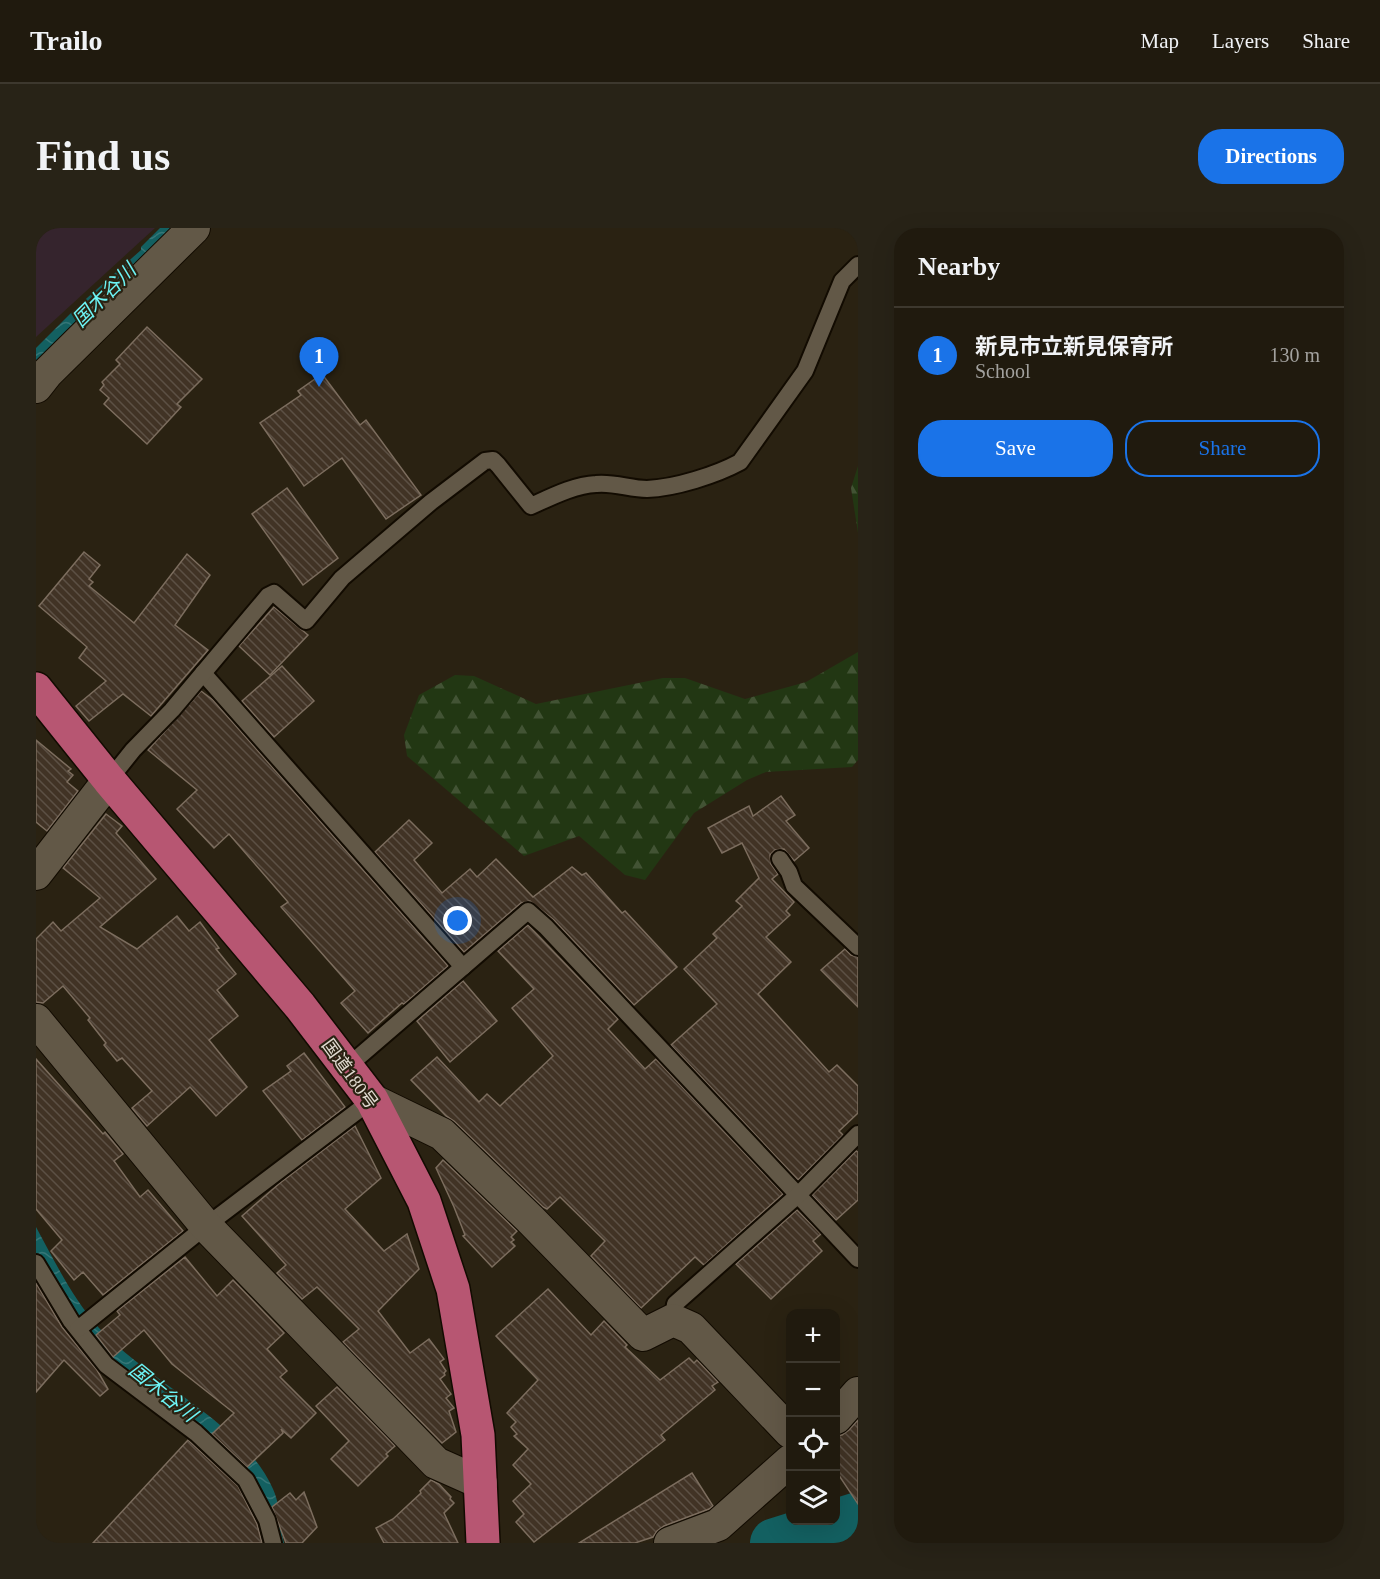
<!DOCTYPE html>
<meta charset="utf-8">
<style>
body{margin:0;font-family:"Times New Roman","Noto Sans JP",serif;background:#282317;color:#f1f3f6}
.controls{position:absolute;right:18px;bottom:18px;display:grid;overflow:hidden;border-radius:12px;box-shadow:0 6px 24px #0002}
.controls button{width:54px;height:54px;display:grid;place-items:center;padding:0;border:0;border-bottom:2px solid #3d382e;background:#201a0e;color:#f1f3f6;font:30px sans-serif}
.you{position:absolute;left:422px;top:693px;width:21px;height:21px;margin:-15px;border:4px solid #fff;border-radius:50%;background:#1a73e8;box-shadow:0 0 0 9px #1a73e833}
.badge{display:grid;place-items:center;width:39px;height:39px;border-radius:50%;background:#1a73e8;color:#fff;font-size:20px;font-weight:700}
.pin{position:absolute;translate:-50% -50px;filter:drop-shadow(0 2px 3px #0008)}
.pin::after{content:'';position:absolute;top:32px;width:21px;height:18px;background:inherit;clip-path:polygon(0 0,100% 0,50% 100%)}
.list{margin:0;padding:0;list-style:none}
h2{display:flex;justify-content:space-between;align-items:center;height:78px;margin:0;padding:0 24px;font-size:26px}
h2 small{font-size:20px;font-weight:400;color:#a2a19e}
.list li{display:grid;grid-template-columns:39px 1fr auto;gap:18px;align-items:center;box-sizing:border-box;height:96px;padding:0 24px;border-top:2px solid #3d382e}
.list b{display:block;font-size:22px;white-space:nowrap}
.list p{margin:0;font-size:20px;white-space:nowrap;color:#a2a19e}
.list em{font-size:20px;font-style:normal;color:#a2a19e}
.actions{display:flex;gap:12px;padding:18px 24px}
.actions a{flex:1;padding:14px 0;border:2px solid #1a73e8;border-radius:24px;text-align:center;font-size:21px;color:#1a73e8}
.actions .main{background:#1a73e8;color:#fff}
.icon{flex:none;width:33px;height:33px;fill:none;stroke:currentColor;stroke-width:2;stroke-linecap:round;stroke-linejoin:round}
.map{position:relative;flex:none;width:822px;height:1315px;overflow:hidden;border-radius:24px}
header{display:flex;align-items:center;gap:36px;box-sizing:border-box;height:84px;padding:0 30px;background:#201a0e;border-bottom:2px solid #3d382e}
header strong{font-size:28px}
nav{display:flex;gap:33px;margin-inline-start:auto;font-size:21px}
.intro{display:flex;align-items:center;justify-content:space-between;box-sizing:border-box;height:144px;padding:0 36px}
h1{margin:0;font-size:42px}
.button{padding:15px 27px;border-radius:24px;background:#1a73e8;color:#fff;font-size:21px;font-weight:700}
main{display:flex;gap:36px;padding:0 36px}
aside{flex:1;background:#201a0e;border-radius:24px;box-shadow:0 6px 24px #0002}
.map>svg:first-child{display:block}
.education{fill:#35242d}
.forest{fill:url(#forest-firs)}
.water{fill:url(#water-waves)}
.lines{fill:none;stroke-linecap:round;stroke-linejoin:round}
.river{stroke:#136061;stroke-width:50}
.building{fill:url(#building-back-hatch);stroke:#7c6d5e;stroke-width:1.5}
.service-casing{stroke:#120b01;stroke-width:20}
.minor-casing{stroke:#120b01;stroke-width:34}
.trunk-casing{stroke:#120b01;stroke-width:36}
.service{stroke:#625847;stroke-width:16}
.minor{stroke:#625847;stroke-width:32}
.trunk{stroke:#b75672;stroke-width:33}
.labels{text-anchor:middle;stroke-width:4.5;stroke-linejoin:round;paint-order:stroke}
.street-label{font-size:18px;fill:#e1dbd1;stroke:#2a2212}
.water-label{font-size:20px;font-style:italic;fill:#6df4f6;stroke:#2a2212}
</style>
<header>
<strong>Trailo</strong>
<nav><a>Map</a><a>Layers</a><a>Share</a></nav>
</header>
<div class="intro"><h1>Find us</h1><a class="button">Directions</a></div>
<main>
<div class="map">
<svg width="822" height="1315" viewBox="0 0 822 1315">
<defs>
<pattern id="forest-firs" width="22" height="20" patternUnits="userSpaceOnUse" patternTransform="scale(1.5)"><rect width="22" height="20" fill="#223713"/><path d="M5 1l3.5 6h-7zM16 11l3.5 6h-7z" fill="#425334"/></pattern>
<pattern id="water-waves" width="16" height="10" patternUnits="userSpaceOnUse" patternTransform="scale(1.5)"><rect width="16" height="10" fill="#136061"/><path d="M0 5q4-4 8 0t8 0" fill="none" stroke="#357677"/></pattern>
<pattern id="building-back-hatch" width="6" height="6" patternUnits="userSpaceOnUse" patternTransform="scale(1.5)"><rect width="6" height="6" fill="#413325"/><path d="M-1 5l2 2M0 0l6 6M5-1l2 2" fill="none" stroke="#5c5044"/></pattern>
</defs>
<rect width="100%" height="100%" fill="#2a2212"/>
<polygon class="education" points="0,0 119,0 0,109"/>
<g class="forest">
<polygon points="822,238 822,305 815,260"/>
<polygon points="822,424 822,532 816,539 730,544 711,552 658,585 609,652 589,647 543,608 488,628 371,528 368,507 383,467 419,447 438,448 500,476 627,450 649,450 709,471 770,454"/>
</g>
<g class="water">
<polygon points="124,0 149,0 0,148 0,120 42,78 105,22 105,19"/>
<path d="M 0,999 C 19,1034 37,1071 63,1100 C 112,1154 208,1195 237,1261 C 245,1278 243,1298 248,1315 L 240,1315 L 225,1271 L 73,1134 L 0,1028 Z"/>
</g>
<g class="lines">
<polyline class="river" points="739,1315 822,1289"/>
</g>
<g class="building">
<polygon points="111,99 166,151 141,176 145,179 111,216 68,176 73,170 64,162 68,157 66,154 84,136 80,132"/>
<polygon points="286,146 324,197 330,192 385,267 350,291 306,230 268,258 224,195 265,167 262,163"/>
<polygon points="251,260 302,330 267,357 216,286"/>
<polygon points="48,324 64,337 53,351 57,354 53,358 98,395 151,326 174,347 139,397 172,422 115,488 87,466 53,493 40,478 70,453 43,430 51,419 3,378"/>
<polygon points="238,379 272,407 234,447 203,418"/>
<polygon points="246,438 278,473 238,509 206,473"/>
<polygon points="165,463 177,472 412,738 368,776 366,775 332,805 305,775 319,763 245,679 252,674 193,606 178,620 141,581 161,562 112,522"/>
<polygon points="0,512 35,541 32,543 37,547 31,554 42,563 11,603 0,594"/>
<polygon points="745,568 759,587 750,593 773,620 758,633 748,621 739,622 734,627 735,636 742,646 736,651 758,674 750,683 754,687 730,709 755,734 722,766 793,844 801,837 822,858 822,885 803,903 807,907 762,952 635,817 681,776 648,741 681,710 677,706 706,678 700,673 723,650 706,615 686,625 672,600 713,578 717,588"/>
<polygon points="70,586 86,598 80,605 120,651 64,699 101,721 141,688 153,703 164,694 183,720 180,721 200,746 181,762 202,788 173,812 211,859 180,888 154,859 111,898 96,880 116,863 86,830 81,833 68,817 70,815 52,792 54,790 27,758 7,775 0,774 0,711 17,694 25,703 64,670 27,640"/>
<polygon points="373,592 396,615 378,632 406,665 434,641 441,649 460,631 497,669 536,639 546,647 550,645 586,685 589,683 641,739 598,777 518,692 494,673 485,675 428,724 339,624"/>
<polygon points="492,697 582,791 572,801 609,841 620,831 747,966 668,1037 659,1029 605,1080 555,1028 569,1013 524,969 511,981 507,979 418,893 410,888 375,852 401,829 443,874 451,866 464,878 517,828 476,780 498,761 462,723"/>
<polygon points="809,721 815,727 822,729 822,779 785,742"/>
<polygon points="427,753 461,793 414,834 381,793"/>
<polygon points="268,825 309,879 266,912 227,863 255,843 251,838"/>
<polygon points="0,831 67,906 69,904 87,926 78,933 104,969 112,962 147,1003 67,1067 47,1044 38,1052 15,1023 26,1012 0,981"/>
<polygon points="319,898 345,950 309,981 348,1023 371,1006 383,1041 342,1083 374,1125 393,1111 408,1131 404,1134 410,1143 408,1145 409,1147 404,1151 415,1166 410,1170 418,1180 413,1183 420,1204 406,1215 307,1114 323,1101 281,1059 266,1071 241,1045 250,1037 206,988 244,955"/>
<polygon points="820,923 822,924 822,972 800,992 776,967"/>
<polygon points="407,932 481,1003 475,1009 478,1012 475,1014 479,1018 456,1039 427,1008 429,1007 418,979 400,940"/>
<polygon points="761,982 785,1006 777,1013 786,1023 735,1071 700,1036"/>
<polygon points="149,1029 181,1068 197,1052 248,1105 231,1121 251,1143 244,1149 280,1185 255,1210 245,1201 247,1205 211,1239 176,1206 198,1185 136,1136 108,1102 77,1129 60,1107 84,1087 81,1083"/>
<polygon points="0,1055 26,1099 61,1142 72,1161 64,1168 28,1132 0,1164"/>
<polygon points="512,1061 555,1107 568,1093 591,1117 589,1119 624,1152 653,1130 658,1135 661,1132 682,1154 676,1158 679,1162 625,1207 629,1212 498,1314 480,1294 488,1286 477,1273 495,1256 477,1237 492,1221 478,1208 481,1206 475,1199 480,1194 471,1185 502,1152 460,1108"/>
<polygon points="301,1159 359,1218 350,1226 352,1228 322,1258 295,1231 313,1213 280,1178"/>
<polygon points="822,1192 822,1276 800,1243 800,1208 806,1207 813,1202"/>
<polygon points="152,1212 202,1258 221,1296 226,1315 57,1315"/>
<polygon points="656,1245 677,1278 673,1281 628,1298 621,1303 617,1309 599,1315 543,1315"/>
<polygon points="395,1252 403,1256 415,1269 414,1271 418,1275 408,1285 422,1315 348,1315 340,1300 357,1291 385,1265 384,1263"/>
<polygon points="268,1264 281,1299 266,1315 250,1315 236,1279 254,1265 260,1272"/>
</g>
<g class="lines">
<g class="service-casing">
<g id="service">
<polyline points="167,445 427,739"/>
<path d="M 73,552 L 97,522 L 136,482 L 232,368 L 238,365 L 270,393 L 306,350 L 395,274 L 449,233 L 457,232 L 462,237 L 495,278 C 515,269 538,257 560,256 C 578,254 594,261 611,261 C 639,260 680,247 704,234 L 769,143 L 806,53 L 822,37"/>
<polyline points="744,631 753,644 758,658 822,719"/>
<polyline points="311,839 492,683 510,699 822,1031"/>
<polyline points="0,1035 35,1093 70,1137 160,1205 210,1252 231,1292 237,1315"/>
<polyline points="637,1092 639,1076 762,967 822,906"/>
<polyline points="42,1101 170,998 336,872"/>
</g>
</g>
<g class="minor-casing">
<g id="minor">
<polyline points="0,159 11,145 158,0"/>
<polyline points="0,646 73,552"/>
<polyline points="0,792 170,998 400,1235 445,1255"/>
<polyline points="336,872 406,906 494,991 607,1107 637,1092 655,1100 754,1204"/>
<polyline points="800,1190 822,1165"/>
<polyline points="634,1315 682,1297 754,1233"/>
</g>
</g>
<g class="trunk-casing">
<polyline id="trunk" points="0,461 73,552 264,778 336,872 388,973 417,1061 442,1207 447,1315"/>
</g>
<use href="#service" class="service"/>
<use href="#minor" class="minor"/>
<use href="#trunk" class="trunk"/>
</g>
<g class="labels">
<g class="street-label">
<text transform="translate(314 846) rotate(54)" y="6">国道180号</text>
</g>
<g class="water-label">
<text transform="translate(68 67) rotate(-45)" y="7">国木谷川</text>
<text transform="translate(127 1164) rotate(39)" y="7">国木谷川</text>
</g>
</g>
</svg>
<div class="controls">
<button>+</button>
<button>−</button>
<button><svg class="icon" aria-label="locate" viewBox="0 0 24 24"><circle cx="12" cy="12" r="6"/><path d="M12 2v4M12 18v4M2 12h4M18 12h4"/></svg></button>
<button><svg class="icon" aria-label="layers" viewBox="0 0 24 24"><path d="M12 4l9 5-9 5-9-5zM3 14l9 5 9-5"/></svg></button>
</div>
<div class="you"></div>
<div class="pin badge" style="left:283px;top:159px">1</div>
</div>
<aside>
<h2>Nearby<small></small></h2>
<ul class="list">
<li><span class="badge">1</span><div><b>新見市立新見保育所</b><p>School</p></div><em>130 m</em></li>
</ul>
<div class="actions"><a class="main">Save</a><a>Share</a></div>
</aside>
</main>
